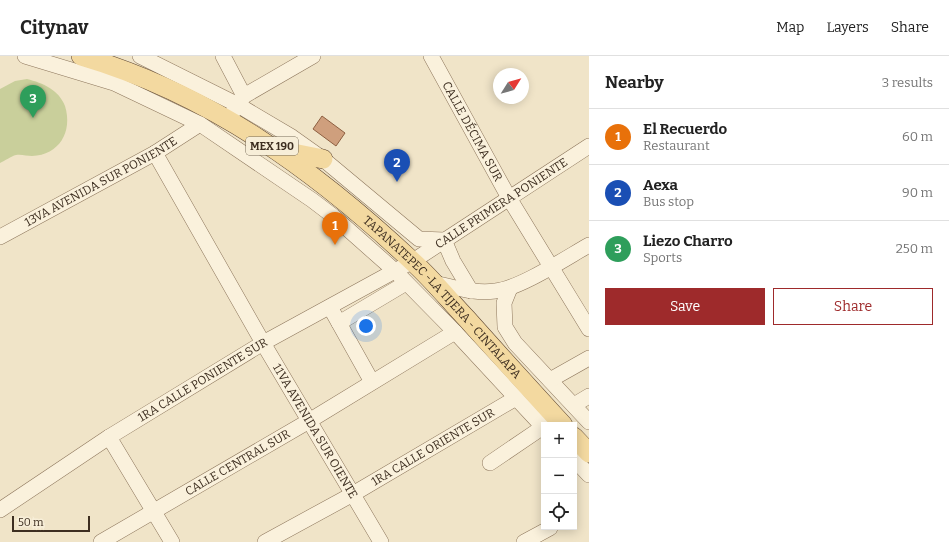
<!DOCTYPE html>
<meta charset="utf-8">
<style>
body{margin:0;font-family:Bitter,serif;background:#f2f2f2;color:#222}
.controls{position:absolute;right:12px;bottom:12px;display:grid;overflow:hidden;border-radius:0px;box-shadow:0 2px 10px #0003}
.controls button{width:36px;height:36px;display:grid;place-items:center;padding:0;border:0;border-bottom:1px solid #e0e0e0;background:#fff;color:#222;font:20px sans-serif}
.compass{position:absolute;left:493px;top:12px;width:36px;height:36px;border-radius:50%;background:#fff;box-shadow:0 2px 10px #0003;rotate:53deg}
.scale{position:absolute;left:12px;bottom:10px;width:78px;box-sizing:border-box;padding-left:4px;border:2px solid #3d2e20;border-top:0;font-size:11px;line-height:14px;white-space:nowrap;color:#3d2e20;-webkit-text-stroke:3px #f7eed8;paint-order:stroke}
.you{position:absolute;left:366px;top:270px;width:14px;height:14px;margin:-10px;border:3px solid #fff;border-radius:50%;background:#1a73e8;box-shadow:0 0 0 6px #1a73e833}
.badge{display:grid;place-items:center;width:26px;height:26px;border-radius:50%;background:#9e2a2b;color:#fff;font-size:13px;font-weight:700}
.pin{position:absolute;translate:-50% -33px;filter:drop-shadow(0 1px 2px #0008)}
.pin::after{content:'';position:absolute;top:21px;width:14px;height:12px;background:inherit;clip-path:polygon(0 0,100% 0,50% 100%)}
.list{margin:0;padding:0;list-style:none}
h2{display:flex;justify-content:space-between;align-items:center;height:52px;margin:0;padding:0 16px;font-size:17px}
h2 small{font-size:13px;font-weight:400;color:#767676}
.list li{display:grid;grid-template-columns:26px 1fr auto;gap:12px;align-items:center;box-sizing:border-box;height:56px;padding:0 16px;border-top:1px solid #e0e0e0}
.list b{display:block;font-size:15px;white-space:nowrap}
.list p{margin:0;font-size:13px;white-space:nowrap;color:#767676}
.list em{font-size:13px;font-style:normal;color:#767676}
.actions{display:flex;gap:8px;padding:12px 16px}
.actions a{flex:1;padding:9px 0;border:1px solid #9e2a2b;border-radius:0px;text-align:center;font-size:14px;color:#9e2a2b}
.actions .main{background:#9e2a2b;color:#fff}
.icon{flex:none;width:22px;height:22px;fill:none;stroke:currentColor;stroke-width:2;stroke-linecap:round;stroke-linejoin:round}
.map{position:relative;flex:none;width:589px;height:486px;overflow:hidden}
header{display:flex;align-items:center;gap:24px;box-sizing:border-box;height:56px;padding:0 20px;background:#fff;border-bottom:1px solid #e0e0e0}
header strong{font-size:19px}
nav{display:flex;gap:22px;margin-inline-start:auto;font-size:14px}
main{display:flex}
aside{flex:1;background:#fff}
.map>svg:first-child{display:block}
.green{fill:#c9cf9b}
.building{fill:#cf9f7d;stroke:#8d5f41}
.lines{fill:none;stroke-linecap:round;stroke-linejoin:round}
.minor-casing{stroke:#8d765c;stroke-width:16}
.major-casing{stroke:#5b4430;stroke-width:20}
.minor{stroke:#faf1dc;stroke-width:15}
.major{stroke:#f3d9a0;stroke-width:19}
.labels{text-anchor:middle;stroke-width:3.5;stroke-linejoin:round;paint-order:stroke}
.shield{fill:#f7eed8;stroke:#756857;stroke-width:1}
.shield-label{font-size:11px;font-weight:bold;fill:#3d2e20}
.street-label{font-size:12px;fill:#3d2e20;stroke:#f7eed8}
</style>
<header>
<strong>Citynav</strong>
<nav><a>Map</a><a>Layers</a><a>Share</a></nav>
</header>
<main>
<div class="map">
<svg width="589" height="486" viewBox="0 0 589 486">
<rect width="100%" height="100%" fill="#f0e4c8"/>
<path class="green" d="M 27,23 C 43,27 59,34 65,50 C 73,76 59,99 32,100 C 27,100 21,98 16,99 C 11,100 5,105 0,107 L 0,33 L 15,25 Z"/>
<polygon class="building" points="322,60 345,77 336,90 313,73"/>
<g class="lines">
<g class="minor-casing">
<g id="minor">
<polyline points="25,0 114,27 200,68 312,144 333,160 395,215 455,276 544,372"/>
<polyline points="140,0 238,49 292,81 323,103 419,183 444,184 453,205 471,235"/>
<polyline points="223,0 244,40"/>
<path id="s1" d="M 431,0 L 509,142 L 589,273"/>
<polyline points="233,56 244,40 313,0"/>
<path id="s2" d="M 155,97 L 263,287 L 381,486"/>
<path id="s3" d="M 0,181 L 155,97 L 200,68"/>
<path d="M 434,227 C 454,231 475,238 495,235 C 519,233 566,202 589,189"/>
<polyline points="510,232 504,247 505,271 515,287 589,366"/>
<polyline points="330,251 372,326"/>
<polyline points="339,267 406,227"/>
<polyline points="550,324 589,302"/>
<polyline points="574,349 589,340"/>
<polyline points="109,381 172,486"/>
<polyline points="574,403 589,419"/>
<polyline points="490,407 543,371"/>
<path id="s4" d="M 0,454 L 109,381 L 263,287 L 413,205 L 589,90"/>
<path id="s5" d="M 101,486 L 309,365 L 455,276"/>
<path id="s6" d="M 265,486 L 353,438 L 516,342"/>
<polyline points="524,486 550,472"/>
</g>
</g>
<g class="major-casing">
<g id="major">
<path id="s7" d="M 81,0 C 210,38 315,114 412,205 C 432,223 449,244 467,263 C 499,299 531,334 563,369"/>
<polyline points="283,95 323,103"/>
<polyline points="574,381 589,397"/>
</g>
</g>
<use href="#minor" class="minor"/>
<use href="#major" class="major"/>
</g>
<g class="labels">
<rect class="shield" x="246" y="81" width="52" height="18" rx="3"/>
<g class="shield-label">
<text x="272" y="94">MEX 190</text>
</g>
<g class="street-label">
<text dy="4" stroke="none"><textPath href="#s1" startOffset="86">CALLE DÉCIMA SUR</textPath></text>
<text dy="4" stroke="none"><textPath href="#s3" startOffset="115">13VA AVENIDA SUR PONIENTE</textPath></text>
<text dy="4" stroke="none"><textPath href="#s4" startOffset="588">CALLE PRIMERA PONIENTE</textPath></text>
<text dy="4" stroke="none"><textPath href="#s7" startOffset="440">TAPANATEPEC -LA TIJERA - CINTALAPA</textPath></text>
<text dy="4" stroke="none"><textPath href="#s4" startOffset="241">1RA CALLE PONIENTE SUR</textPath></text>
<text dy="4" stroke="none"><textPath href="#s2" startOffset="321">11VA AVENIDA SUR OIENTE</textPath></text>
<text dy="4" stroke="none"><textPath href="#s6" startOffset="193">1RA CALLE ORIENTE SUR</textPath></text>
<text dy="4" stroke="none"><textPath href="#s5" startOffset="158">CALLE CENTRAL SUR</textPath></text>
</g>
</g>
</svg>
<div class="controls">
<button>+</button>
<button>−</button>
<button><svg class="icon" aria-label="locate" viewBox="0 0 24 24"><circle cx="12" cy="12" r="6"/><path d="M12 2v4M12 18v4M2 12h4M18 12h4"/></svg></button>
</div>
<svg class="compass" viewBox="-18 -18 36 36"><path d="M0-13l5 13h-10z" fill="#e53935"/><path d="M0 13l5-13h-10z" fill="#767676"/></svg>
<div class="scale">50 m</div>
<div class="you"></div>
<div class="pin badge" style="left:335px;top:189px;background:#e8710a">1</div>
<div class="pin badge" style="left:397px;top:126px;background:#1a4fb4">2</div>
<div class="pin badge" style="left:33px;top:62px;background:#2e9e5b">3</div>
</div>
<aside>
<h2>Nearby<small>3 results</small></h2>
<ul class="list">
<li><span class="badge" style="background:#e8710a">1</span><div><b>El Recuerdo</b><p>Restaurant</p></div><em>60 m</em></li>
<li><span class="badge" style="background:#1a4fb4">2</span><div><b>Aexa</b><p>Bus stop</p></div><em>90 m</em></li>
<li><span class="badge" style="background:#2e9e5b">3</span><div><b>Liezo Charro</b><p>Sports</p></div><em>250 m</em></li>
</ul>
<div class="actions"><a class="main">Save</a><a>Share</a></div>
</aside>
</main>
